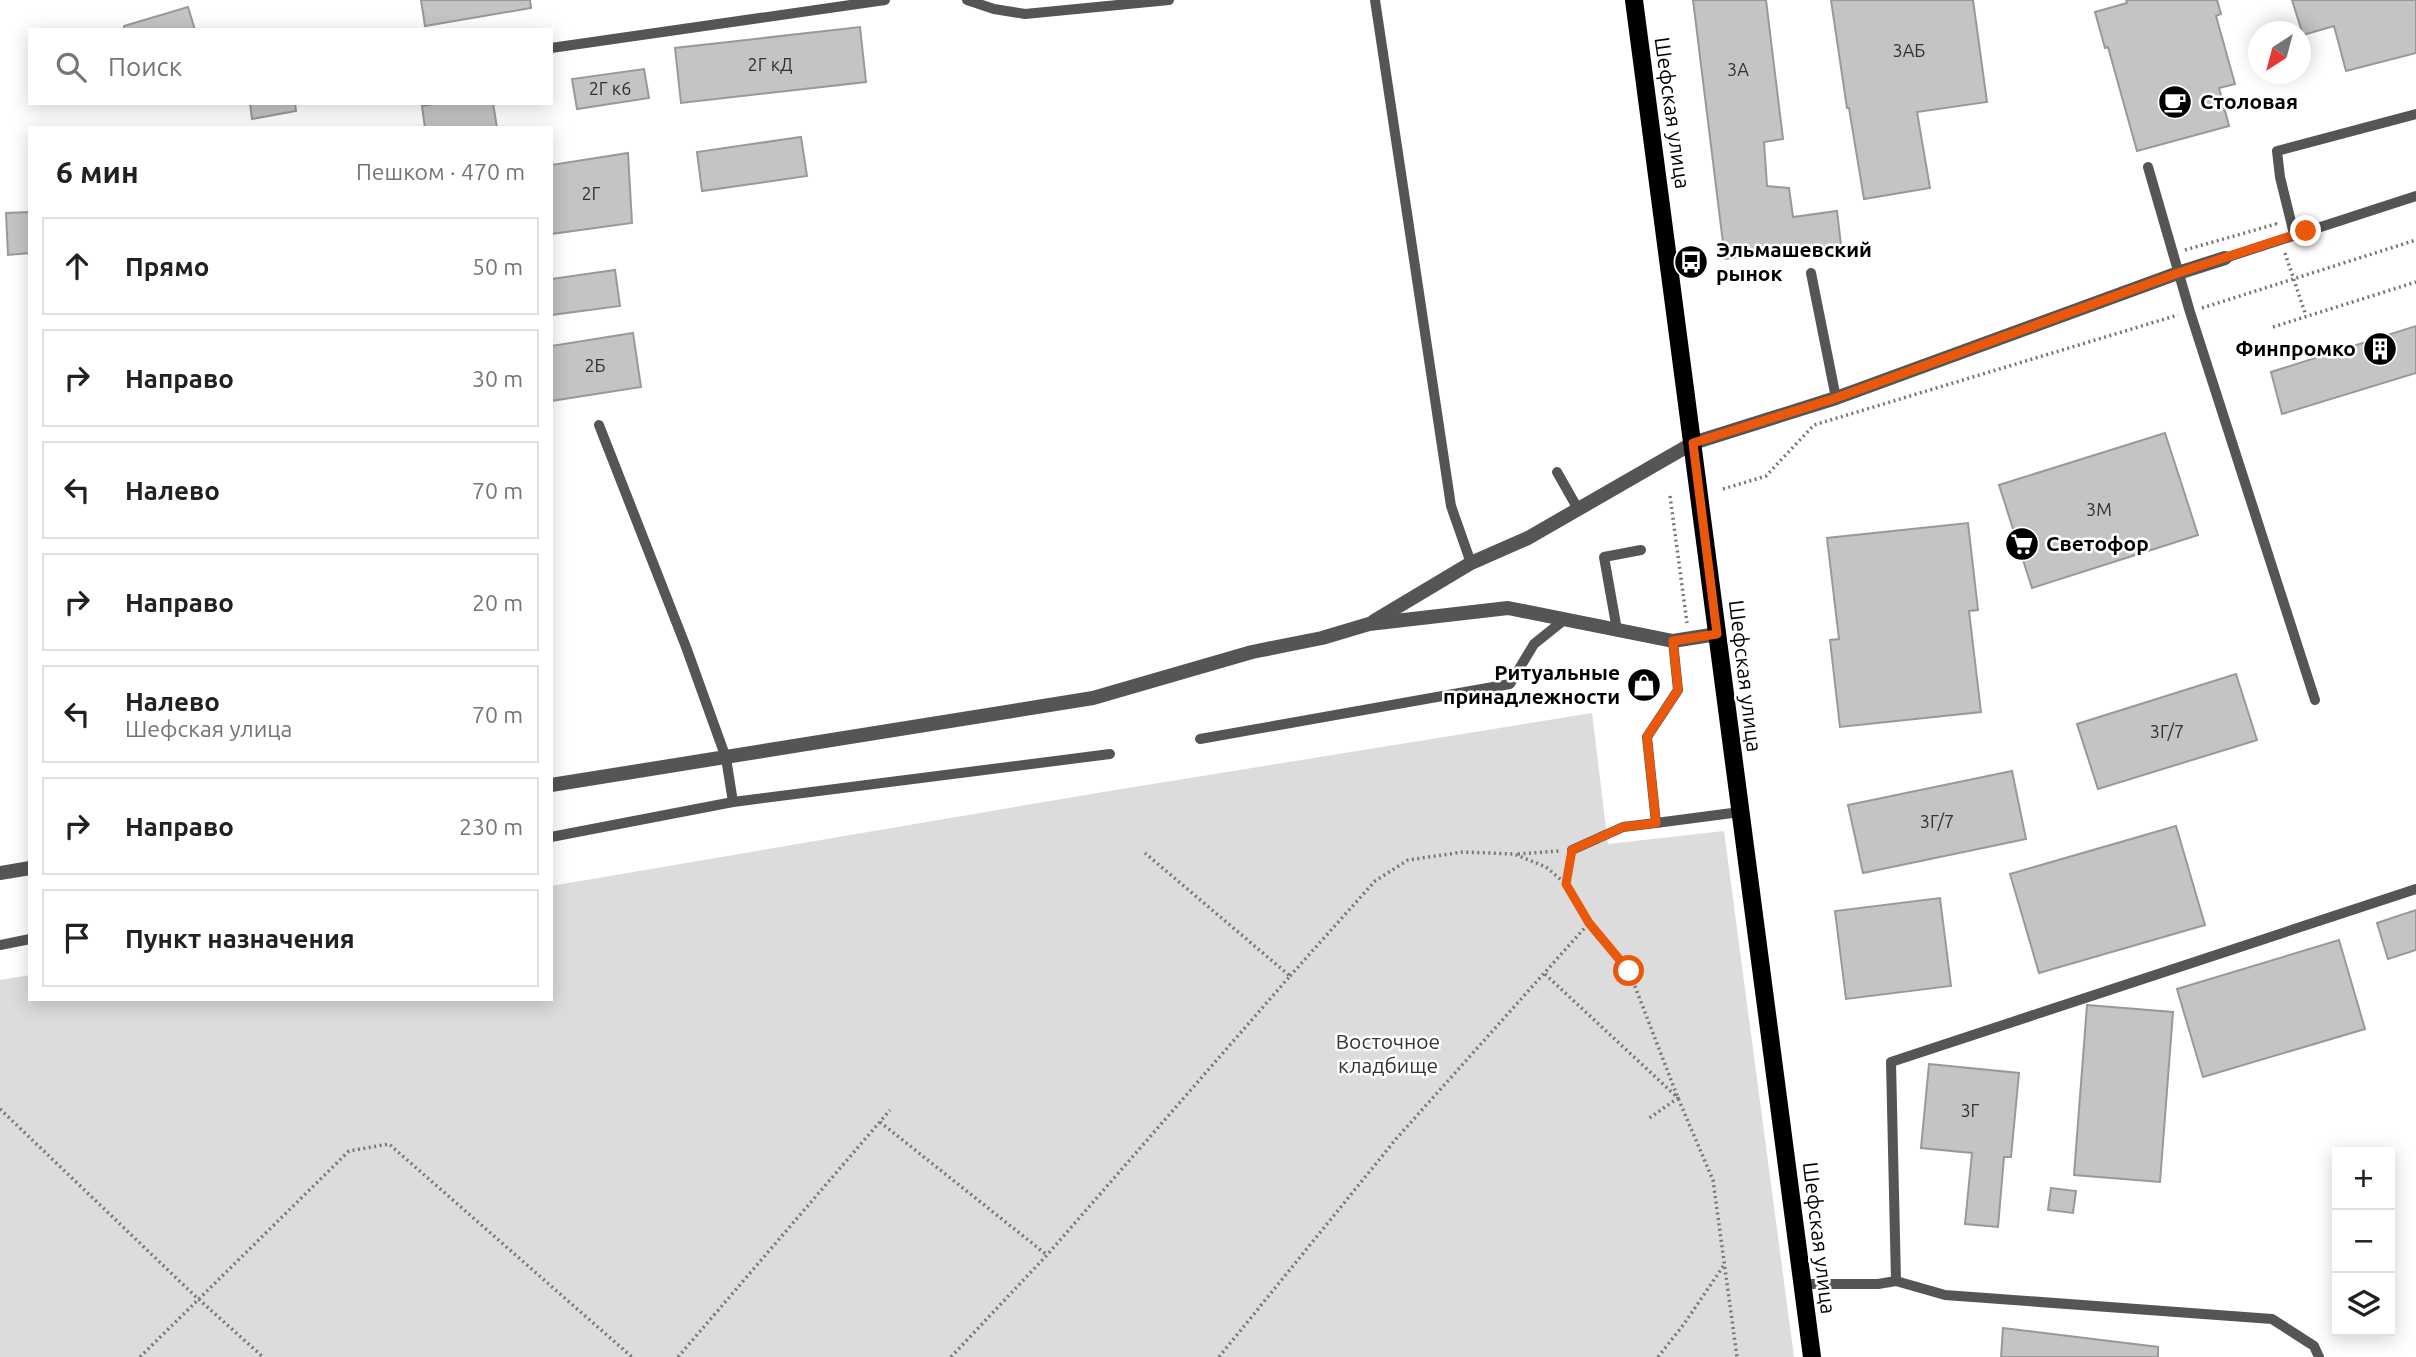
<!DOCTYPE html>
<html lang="ru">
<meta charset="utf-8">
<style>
body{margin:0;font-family:Ubuntu,sans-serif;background:#f2f2f2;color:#202124}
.controls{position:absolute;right:21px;bottom:21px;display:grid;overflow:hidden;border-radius:0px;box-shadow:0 4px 18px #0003}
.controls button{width:63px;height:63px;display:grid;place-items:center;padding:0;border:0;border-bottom:2px solid #e0e0e0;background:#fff;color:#202124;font:35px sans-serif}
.compass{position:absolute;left:2248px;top:21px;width:63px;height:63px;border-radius:50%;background:#fff;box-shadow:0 4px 18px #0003;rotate:216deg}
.stop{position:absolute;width:21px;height:21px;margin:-16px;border:5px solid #ea580c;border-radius:50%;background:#fff}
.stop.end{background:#ea580c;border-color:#fff;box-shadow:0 2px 7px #0008}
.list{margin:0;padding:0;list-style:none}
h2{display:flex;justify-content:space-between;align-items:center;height:91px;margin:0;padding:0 28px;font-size:30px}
h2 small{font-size:23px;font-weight:400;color:#757577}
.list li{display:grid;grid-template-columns:46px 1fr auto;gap:21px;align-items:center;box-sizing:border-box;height:98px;margin:0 14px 14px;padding:0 14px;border:2px solid #e0e0e0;border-radius:0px}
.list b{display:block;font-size:26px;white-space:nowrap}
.list p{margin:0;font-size:23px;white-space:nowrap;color:#757577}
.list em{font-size:23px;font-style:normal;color:#757577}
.icon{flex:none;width:38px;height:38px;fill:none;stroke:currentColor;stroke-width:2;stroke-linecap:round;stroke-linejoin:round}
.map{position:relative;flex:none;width:2416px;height:1357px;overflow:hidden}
.search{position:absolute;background:#fff;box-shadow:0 4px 18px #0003;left:28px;top:28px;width:525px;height:77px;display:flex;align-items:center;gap:18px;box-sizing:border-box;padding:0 24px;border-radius:0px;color:#757577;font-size:26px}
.panel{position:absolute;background:#fff;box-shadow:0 4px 18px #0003;left:28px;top:126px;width:525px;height:875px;border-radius:0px}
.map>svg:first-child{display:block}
.green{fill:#dcdcdc}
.building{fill:#c4c4c4;stroke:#999;stroke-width:2}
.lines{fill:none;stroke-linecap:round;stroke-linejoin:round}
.path{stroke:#777;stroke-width:3.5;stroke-dasharray:2 3.5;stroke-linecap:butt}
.lane{stroke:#555;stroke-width:10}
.street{stroke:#555;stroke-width:14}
.primary{stroke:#000;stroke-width:18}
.route{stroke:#ea580c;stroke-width:9}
.labels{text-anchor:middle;stroke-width:5;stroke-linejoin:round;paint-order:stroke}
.number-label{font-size:18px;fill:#313131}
.poi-label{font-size:21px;font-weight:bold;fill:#000;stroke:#fff;text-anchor:start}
.street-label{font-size:21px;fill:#000;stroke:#fff}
.park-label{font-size:21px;fill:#333;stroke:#fff}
</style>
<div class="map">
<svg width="2416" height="1357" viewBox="0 0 2416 1357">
<rect width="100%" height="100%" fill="#fff"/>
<polygon class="green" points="1592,713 1608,844 1724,831 1794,1357 0,1357 0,980 30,975 30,999 551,999 551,886 1103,792"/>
<g class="building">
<polygon points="421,0 530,0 531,8 425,26"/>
<polygon points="1693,0 1766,0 1783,139 1764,142 1767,186 1789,188 1793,217 1837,211 1841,245 1725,259"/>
<polygon points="1831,0 1973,0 1987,102 1917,112 1930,188 1864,199 1849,108 1847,108"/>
<polygon points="2126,0 2217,0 2221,14 2216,16 2235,84 2219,88 2229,126 2137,151 2108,47 2105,48 2095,12 2127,3"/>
<polygon points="2292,0 2416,0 2416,53 2346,71 2334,26 2303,35"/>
<polygon points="188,7 195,30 124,30 124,26"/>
<polygon points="860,27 866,82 681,103 675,48"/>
<polygon points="644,69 649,98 577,109 572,79"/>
<polygon points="250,103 295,103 296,111 252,119"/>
<polygon points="441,103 493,103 497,128 425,128 422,106"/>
<polygon points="801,137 807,176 702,191 697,152"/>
<polygon points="628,153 632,223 551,234 551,165"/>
<polygon points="30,212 30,253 8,255 6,213"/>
<polygon points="615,270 620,306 551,315 551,279"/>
<polygon points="2416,326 2416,373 2282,414 2271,372"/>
<polygon points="633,333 641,387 551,401 551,346"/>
<polygon points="2165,433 2198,535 2032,588 1999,485"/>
<polygon points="1968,523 1978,610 1969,611 1981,712 1840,727 1830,640 1839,639 1827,538"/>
<polygon points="2236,674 2257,740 2098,789 2077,724"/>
<polygon points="2012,771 2026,839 1863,873 1848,805"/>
<polygon points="2176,826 2205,925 2039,973 2010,874"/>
<polygon points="1940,898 1951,986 1846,999 1835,911"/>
<polygon points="2416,910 2416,950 2388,959 2377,923"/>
<polygon points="2339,940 2365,1029 2203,1077 2177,989"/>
<polygon points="2087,1005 2173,1012 2160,1182 2074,1175"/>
<polygon points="1929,1064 2019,1073 2011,1157 2004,1157 1998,1227 1965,1224 1972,1153 1921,1148"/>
<polygon points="2051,1188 2076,1191 2073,1213 2048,1210"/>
<polygon points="2003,1328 2158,1347 2158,1357 2001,1357"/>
</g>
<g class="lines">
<g class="path">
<polyline points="2185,250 2276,224 2277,226"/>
<polyline points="2285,253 2306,316"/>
<polyline points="2202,308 2416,240"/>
<polyline points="2273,327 2416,282"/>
<polyline points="1723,489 1766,476 1814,425 2178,315"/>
<polyline points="1670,496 1687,623"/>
<polyline points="1518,854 1559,851"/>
<polyline points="1566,884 1570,862"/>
<polyline points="1545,974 1678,1098 1648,1119"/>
<polyline points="1290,976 1375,881 1408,860 1463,852 1514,854 1546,867 1566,884 1589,923"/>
<polyline points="0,1109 194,1295 263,1357"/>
<polyline points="880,1122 1047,1255"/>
<polyline points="140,1357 349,1151 389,1144 632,1357"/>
<polyline points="678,1357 890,1110"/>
<polyline points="951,1357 1047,1255 1290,976 1145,853"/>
<polyline points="1219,1357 1396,1139 1589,923 1629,971 1678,1098 1713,1180 1737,1357"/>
<polyline points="1658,1357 1684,1324 1724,1265"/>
</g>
<g class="lane">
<polyline points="967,0 994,9 1025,14 1169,0"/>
<polyline points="1375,0 1451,506 1471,563"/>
<polyline points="551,48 885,0"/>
<polyline points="2148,167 2190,312 2315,700"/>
<polyline points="2294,234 2280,177 2277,151 2416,114"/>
<polyline points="2225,258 2416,196"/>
<polyline points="1811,273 1836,398"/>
<polyline points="599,425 686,647 726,758 733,802"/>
<polyline points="1557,472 1578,509"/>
<polyline points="1617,630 1604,557 1641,550"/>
<polyline points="1200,739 1510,684 1534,644 1564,620"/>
<polyline points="1656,823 1740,812"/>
<polyline points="551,837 733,802 1110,754"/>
<polyline points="1572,850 1623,827 1656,823 1647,737 1678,690 1673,641"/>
<polyline points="0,945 30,939"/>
<polyline points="1896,1281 1945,1295 2272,1319 2314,1346 2319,1357"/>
<polyline points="1802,1284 1878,1284 1896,1281 1891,1062 2416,889"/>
</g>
<g class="street">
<polyline points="1374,621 1471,563 1528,538 1693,443 1836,398 2178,273 2225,258"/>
<polyline points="551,785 1093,698 1252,652 1322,638 1369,624 1508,608 1673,641 1717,634"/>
<polyline points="0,873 30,868"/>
</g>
<polyline class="primary" points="1634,0 1812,1357"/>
</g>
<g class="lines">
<polyline class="route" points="1629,971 1589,923 1566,884 1572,850 1623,827 1656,823 1647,737 1678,690 1673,641 1717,634 1693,443 1836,398 2178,273 2306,231"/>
</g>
<defs>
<g id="cafe-disc" transform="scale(1.75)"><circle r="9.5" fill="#000" stroke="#fff"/><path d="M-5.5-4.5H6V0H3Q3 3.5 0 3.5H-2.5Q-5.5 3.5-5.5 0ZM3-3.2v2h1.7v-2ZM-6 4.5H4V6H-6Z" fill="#fff"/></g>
<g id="bus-disc" transform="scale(1.75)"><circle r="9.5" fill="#000" stroke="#fff"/><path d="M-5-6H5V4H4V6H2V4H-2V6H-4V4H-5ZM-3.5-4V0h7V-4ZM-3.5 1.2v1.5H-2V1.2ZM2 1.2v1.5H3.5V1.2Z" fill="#fff"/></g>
<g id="building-disc" transform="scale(1.75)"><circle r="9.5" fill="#000" stroke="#fff"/><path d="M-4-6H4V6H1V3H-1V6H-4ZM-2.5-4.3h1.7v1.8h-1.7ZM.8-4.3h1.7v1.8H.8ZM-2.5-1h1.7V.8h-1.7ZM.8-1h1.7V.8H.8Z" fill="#fff"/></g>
<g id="supermarket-disc" transform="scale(1.75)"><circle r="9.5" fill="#000" stroke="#fff"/><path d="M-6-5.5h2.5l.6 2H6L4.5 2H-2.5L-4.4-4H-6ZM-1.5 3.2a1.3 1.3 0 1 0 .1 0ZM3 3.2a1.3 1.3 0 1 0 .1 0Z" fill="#fff"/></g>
<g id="shop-disc" transform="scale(1.75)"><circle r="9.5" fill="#000" stroke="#fff"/><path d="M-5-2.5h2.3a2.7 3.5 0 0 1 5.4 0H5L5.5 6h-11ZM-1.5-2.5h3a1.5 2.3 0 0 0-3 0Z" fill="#fff"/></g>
</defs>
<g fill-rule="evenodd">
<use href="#cafe-disc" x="2175" y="102"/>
<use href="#bus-disc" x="1691" y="262"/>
<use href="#building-disc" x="2380" y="349"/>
<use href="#supermarket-disc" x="2022" y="544"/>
<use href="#shop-disc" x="1644" y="685"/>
</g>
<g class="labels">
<g class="number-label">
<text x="1909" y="57">3АБ</text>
<text x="770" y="71">2Г кД</text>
<text x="1738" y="76">3А</text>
<text x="610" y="95">2Г к6</text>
<text x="591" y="200">2Г</text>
<text x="595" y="372">2Б</text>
<text x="2099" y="516">3М</text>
<text x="2167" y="738">3Г/7</text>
<text x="1937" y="828">3Г/7</text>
<text x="1970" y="1117">3Г</text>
</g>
<g class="poi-label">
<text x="2200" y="109">Столовая</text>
<text x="1716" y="257">Эльмашевский<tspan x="1716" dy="24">рынок</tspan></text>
<text x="2356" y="356" text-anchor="end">Финпромко</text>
<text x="2046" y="551">Светофор</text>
<text x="1620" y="680" text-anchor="end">Ритуальные<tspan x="1620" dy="24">принадлежности</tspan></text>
</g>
<g class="street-label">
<text transform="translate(1672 113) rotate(82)" y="7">Шефская улица</text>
<text transform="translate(1745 676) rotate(83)" y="7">Шефская улица</text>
<text transform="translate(1819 1238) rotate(83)" y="7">Шефская улица</text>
</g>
<g class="park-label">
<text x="1388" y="1049">Восточное<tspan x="1388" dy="24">кладбище</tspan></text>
</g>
</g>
</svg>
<div class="controls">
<button>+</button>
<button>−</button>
<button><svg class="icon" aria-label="layers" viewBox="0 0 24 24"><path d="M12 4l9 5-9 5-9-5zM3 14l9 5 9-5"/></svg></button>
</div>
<svg class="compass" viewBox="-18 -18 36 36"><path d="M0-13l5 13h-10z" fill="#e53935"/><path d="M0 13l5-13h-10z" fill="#757577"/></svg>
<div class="stop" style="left:1629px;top:971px"></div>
<div class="stop end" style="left:2306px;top:231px"></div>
<div class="search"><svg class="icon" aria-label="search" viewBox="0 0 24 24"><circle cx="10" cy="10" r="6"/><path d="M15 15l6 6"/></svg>Поиск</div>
<section class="panel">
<h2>6 мин<small>Пешком · 470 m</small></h2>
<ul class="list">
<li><svg class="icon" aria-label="ahead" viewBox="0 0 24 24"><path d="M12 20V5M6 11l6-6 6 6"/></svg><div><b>Прямо</b></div><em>50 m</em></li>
<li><svg class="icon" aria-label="right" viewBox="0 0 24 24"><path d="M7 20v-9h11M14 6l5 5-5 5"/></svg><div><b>Направо</b></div><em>30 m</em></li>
<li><svg class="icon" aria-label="left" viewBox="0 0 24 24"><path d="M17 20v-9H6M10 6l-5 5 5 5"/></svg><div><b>Налево</b></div><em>70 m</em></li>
<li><svg class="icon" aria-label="right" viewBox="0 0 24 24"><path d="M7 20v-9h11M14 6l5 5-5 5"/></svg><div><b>Направо</b></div><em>20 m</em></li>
<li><svg class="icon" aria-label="left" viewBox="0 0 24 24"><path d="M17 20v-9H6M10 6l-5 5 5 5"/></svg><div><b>Налево</b><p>Шефская улица</p></div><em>70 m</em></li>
<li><svg class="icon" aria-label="right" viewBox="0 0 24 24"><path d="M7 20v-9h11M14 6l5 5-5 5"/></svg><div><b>Направо</b></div><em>230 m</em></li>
<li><svg class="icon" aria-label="arrive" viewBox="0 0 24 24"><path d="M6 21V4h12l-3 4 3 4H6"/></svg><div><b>Пункт назначения</b></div></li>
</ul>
</section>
</div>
